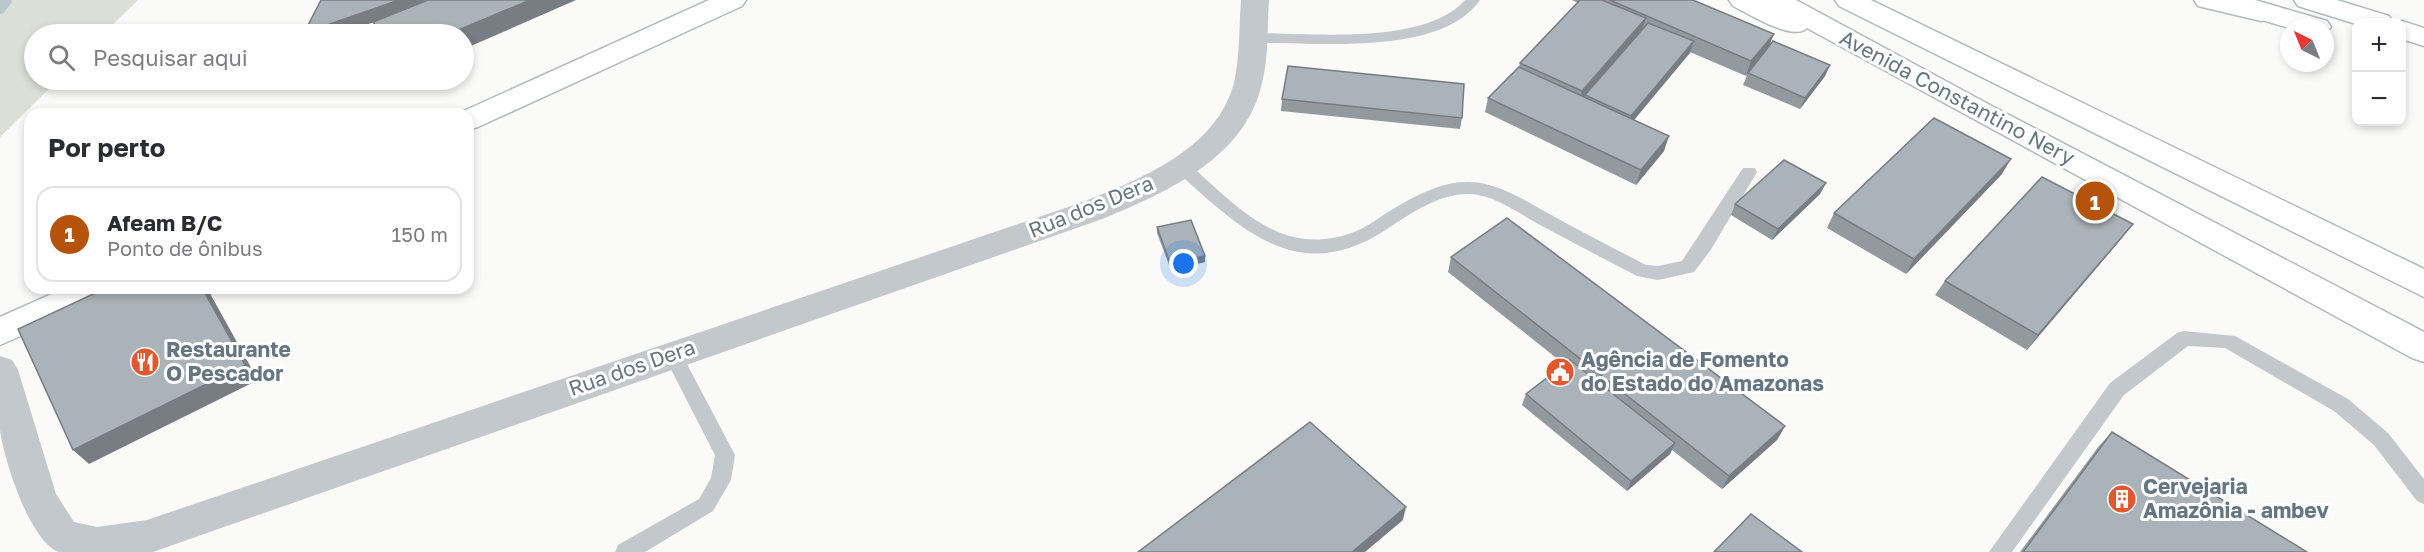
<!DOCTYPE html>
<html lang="pt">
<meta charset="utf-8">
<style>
body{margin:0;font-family:"Golos Text",sans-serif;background:#f7f7f7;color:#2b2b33}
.controls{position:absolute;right:18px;top:18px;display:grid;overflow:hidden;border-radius:12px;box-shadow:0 3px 9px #0003}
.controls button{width:54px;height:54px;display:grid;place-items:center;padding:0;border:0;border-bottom:2px solid #e1e1e2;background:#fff;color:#2b2b33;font:30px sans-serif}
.compass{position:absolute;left:2280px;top:18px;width:54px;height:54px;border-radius:50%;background:#fff;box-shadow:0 3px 9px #0003;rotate:317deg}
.you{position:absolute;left:1184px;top:264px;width:21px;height:21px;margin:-15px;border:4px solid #fff;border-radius:50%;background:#1a73e8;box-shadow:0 0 0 9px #1a73e833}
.badge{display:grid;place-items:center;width:39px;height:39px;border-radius:50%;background:#b45309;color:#fff;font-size:20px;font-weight:700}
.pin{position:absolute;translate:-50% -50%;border:3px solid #fff;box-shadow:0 2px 6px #0006}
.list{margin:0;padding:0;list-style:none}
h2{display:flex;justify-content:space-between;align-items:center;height:78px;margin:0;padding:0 24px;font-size:26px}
h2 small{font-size:20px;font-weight:400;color:#7c7c81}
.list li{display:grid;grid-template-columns:39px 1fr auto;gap:18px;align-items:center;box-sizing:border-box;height:96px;margin:0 12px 12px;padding:0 12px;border:2px solid #e1e1e2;border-radius:18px}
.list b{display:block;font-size:22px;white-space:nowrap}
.list p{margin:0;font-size:20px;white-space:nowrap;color:#7c7c81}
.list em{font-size:20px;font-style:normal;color:#7c7c81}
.icon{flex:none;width:33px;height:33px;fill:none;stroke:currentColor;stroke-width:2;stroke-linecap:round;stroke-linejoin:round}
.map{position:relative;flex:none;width:2424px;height:552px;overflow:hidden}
.search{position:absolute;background:#fff;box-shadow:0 3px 9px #0003;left:24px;top:24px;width:450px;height:66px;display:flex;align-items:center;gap:15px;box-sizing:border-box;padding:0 21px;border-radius:33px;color:#7c7c81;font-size:22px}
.panel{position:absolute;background:#fff;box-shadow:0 3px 9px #0003;left:24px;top:108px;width:450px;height:186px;border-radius:18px}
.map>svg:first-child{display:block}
.green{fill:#dadfd7}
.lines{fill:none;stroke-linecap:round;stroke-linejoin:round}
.stream{stroke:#bbc7cb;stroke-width:12}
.secondary-casing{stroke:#b3babf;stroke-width:3}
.highway-casing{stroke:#b4b9bd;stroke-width:3}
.lane{fill:#c3c8cc;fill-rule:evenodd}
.street{fill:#c3c8cc;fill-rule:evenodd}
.secondary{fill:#fff;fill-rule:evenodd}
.highway{fill:#fff;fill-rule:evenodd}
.wall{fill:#929a9f}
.shaded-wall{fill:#777d82}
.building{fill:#aab3b9;stroke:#777d82;stroke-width:1.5}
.labels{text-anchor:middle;stroke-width:6;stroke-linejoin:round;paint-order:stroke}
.street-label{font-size:21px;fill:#657683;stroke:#fff}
.poi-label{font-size:21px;font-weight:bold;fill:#657683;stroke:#fff;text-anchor:start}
</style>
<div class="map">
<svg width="2424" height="552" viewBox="0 0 2424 552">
<rect width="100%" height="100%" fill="#fafaf8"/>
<polygon class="green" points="0,0 138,0 103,34 34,34 34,80 58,80 0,137"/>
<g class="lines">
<polyline class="stream" points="0,8 6,0"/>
<g class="secondary-casing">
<g id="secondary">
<polygon points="709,0 746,0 742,6 478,127 468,130 468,114 457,114"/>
<polygon points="2211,0 2255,0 2327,21 2331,27 2325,34 2325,27 2289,28 2215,6"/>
<polygon points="2294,0 2337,0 2389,16 2393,22 2356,24 2298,6"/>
<polygon points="2402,21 2424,28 2424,46 2402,39 2402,22 2397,22"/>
<polygon points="65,288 114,288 109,297 0,345 0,317"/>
</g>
</g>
<g class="highway-casing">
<g id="highway">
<path d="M 1729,0 L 1796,0 L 1988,104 L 2424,332 L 2424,362 L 2412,358 L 1807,28 C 1793,42 1749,14 1733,6 Z"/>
<polygon points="1835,0 1871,0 2424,269 2424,297 1839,6"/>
<polygon points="2194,0 2245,0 2271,6 2275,12 2271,18 2261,21 2198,6"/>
</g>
</g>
<g class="lane">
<path d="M 1465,0 L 1480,0 C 1441,57 1315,42 1252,43 L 1244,38 L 1252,33 C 1310,33 1425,46 1465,0 Z"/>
<path d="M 1183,162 L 1189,164 C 1239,208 1282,259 1354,232 C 1368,227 1381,216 1393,209 C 1417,195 1442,181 1470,182 C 1500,183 1527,202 1553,216 C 1584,233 1615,249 1646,265 L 1658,266 L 1682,261 L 1743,168 L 1755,168 L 1757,172 L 1710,251 L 1694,272 L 1658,280 L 1637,276 C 1604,259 1572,242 1540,225 C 1518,213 1495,195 1470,194 C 1439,193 1412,213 1387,229 C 1299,288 1241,229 1177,172 L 1175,168 L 1177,164 Z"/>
<polygon points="2184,331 2235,336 2348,399 2388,433 2424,479 2424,504 2417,501 2374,445 2334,411 2225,348 2188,346 2124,395 2012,552 1989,552 2110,383 2177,333"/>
<polygon points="672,346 679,349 735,455 731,480 713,511 645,552 615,552 618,545 699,499 711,478 715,455 663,354 665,349"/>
</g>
<path class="street" d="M 1241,0 L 1269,0 C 1267,27 1269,56 1262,83 C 1246,157 1169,191 1105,218 L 153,552 L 59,552 C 30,542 4,460 0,430 C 0,407 0,380 0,356 L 12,360 L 18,370 L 56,494 L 74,522 L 97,527 L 147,520 L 1083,202 C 1140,179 1216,150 1234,83 C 1240,57 1239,27 1241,0 Z"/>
<use href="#secondary" class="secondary"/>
<use href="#highway" class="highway"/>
</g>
<g class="wall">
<polygon points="1572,0 1693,0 1768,48 1830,65 1825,76 1800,109 1743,85 1748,73 1753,67 1746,76 1690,52 1634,120 1664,151 1636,185 1485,112 1488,98 1519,67 1520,63 1578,3"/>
<polygon points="1282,99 1462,118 1460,129 1281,111"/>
<polygon points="2002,174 1906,274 1827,228 1834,213"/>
<polygon points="1826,183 1820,194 1772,240 1731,215 1735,204"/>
<polygon points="1157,227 1205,256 1205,262 1171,270 1157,233"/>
<polygon points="2121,239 2027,350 1935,295 1945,281"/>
<polygon points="1451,257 1785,426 1777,440 1722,489 1672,450 1670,454 1627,491 1522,405 1526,394 1564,364 1448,272"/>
<polygon points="2112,432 2307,552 2020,552 2099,446"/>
</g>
<g class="shaded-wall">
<polygon points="399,0 437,0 340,34 304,34 304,33"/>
<polygon points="530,0 576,0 464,49 464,34 449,34"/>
<polygon points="1646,18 1641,33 1585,95 1583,100 1578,106 1582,91"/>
<polygon points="1774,34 1768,49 1746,76 1751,61"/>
<polygon points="1694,41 1690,53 1628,127 1631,116"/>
<polygon points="1830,65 1825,76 1800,109 1805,98"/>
<polygon points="1669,136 1664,151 1636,185 1641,170"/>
<polygon points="2011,159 2002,174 1906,274 1914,259"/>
<polygon points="1826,183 1820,194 1772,240 1778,229"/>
<polygon points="2133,224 2121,239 2027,350 2038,335"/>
<polygon points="1205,256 1205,262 1171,270 1170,263"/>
<polygon points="202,288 207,288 258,380 89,464 73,450"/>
<polygon points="1785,426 1777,440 1722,489 1729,476"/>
<polygon points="1675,443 1670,454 1627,491 1631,481"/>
<polygon points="1406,507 1403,520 1365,552 1352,552"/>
</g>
<g class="building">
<polygon points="321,0 399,0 304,33"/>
<polygon points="428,0 530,0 449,34 383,34 373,22"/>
<polygon points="1580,0 1602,0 1646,18 1582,91 1520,63"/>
<polygon points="1610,0 1693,0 1774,34 1751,61"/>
<polygon points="1648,23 1694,41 1631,116 1585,95"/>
<polygon points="1773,41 1830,65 1805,98 1748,73"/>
<polygon points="1288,66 1464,84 1462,118 1282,99"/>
<polygon points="1519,67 1669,136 1641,170 1488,98"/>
<polygon points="1934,118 2011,159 1914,259 1834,213"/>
<polygon points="1784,160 1826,183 1778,229 1735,204"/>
<polygon points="2042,177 2133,224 2038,335 1945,281"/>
<polygon points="1507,218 1785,426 1729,476 1451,257"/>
<polygon points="1191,220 1205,256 1170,263 1157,227"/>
<polygon points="106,288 202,288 245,365 73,450 18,329"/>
<polygon points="1570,360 1675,443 1631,481 1526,394"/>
<polygon points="1310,422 1406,507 1352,552 1138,552"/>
<polygon points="2112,432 2307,552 2023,552"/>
<polygon points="1751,514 1802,552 1714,552"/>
</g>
<defs>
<g id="restaurant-disc" transform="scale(1.5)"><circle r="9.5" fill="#e4572e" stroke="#fff"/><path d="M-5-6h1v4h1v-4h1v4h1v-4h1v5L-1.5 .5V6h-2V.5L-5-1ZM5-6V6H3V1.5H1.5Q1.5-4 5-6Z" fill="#fff"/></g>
<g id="civic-disc" transform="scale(1.5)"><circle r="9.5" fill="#e4572e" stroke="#fff"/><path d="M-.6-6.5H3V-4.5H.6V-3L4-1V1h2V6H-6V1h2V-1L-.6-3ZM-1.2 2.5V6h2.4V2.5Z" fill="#fff"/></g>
<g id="building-disc" transform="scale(1.5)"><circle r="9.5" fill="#e4572e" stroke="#fff"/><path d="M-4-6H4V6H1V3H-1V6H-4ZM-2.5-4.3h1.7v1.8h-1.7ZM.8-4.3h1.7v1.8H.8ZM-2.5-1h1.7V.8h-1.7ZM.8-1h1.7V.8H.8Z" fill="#fff"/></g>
</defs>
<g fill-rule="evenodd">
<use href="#restaurant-disc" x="145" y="362"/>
<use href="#civic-disc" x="1560" y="372"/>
<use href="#building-disc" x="2122" y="499"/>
</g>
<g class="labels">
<g class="street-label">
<text transform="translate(1957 98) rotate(28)" y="7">Avenida Constantino Nery</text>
<text transform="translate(1091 207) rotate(-22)" y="7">Rua dos Dera</text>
<text transform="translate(632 368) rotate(-19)" y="7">Rua dos Dera</text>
</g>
<g class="poi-label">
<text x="166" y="357">Restaurante<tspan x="166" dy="24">O Pescador</tspan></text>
<text x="1581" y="367">Agência de Fomento<tspan x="1581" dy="24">do Estado do Amazonas</tspan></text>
<text x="2143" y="494">Cervejaria<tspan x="2143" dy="24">Amazônia - ambev</tspan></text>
</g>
</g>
</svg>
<div class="controls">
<button>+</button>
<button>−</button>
</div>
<svg class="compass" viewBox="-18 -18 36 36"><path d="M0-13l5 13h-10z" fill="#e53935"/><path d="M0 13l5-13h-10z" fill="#7c7c81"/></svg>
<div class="you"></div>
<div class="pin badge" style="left:2095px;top:201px">1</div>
<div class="search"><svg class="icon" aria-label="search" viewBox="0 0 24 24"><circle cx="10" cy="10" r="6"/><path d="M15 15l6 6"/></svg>Pesquisar aqui</div>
<section class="panel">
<h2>Por perto<small></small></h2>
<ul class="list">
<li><span class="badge">1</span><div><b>Afeam B/C</b><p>Ponto de ônibus</p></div><em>150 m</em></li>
</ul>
</section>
</div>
